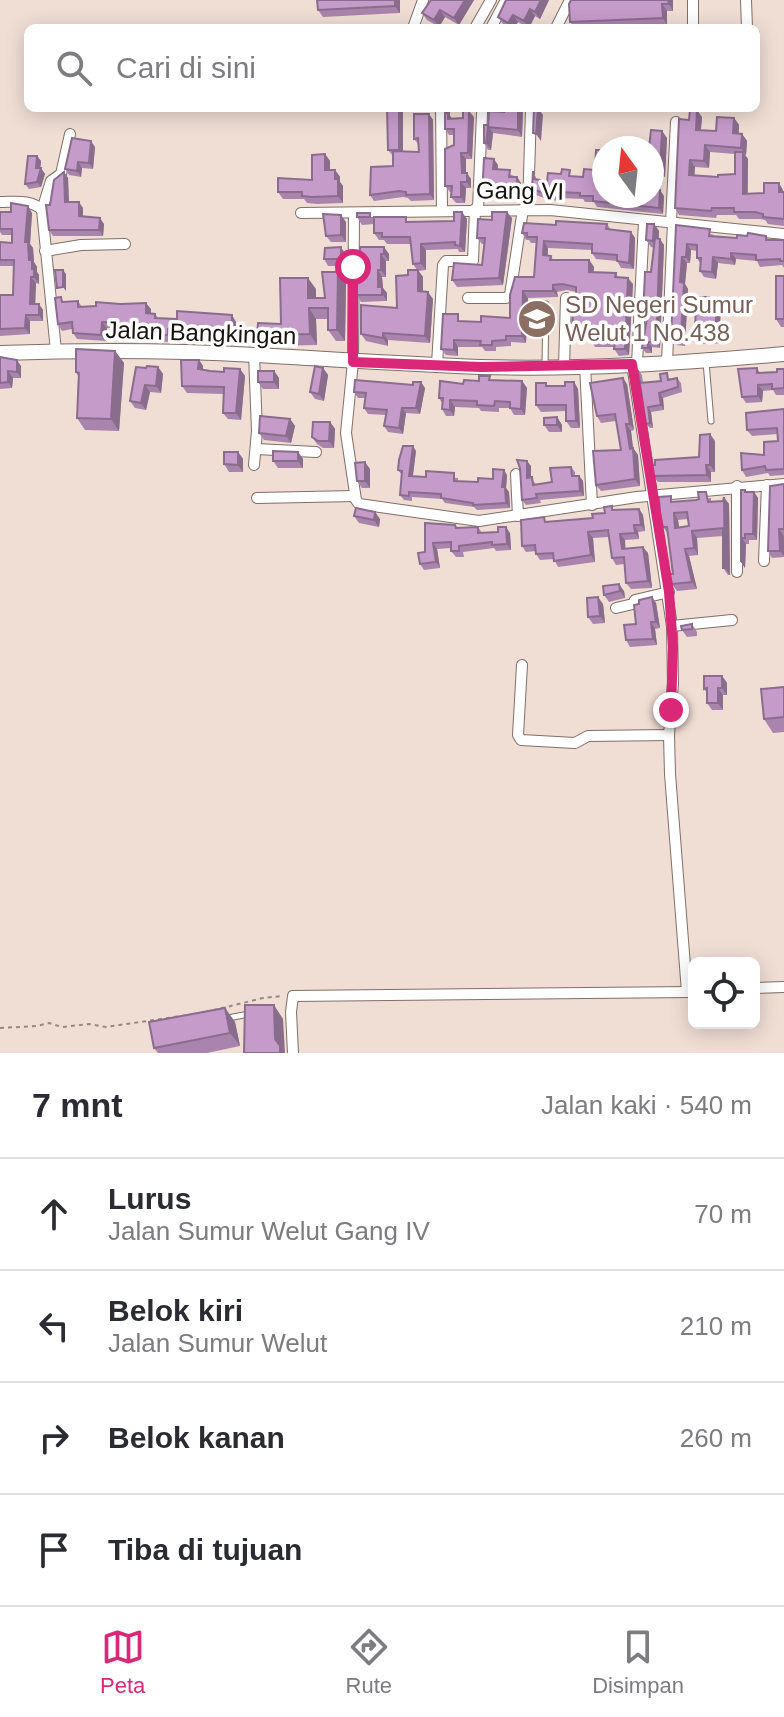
<!DOCTYPE html>
<html lang="id">
<meta charset="utf-8">
<style>
body{margin:0;font-family:Arial,sans-serif;background:#f7f7f7;color:#2b2b33}
.controls{position:absolute;right:24px;bottom:24px;display:grid;overflow:hidden;border-radius:12px;box-shadow:0 4px 20px #0003}
.controls button{width:72px;height:72px;display:grid;place-items:center;padding:0;border:0;border-bottom:2px solid #e1e1e2;background:#fff;color:#2b2b33;font:40px sans-serif}
.compass{position:absolute;left:592px;top:136px;width:72px;height:72px;border-radius:50%;background:#fff;box-shadow:0 4px 20px #0003;rotate:345deg}
.stop{position:absolute;width:24px;height:24px;margin:-18px;border:6px solid #db2777;border-radius:50%;background:#fff}
.stop.end{background:#db2777;border-color:#fff;box-shadow:0 2px 8px #0008}
.list{margin:0;padding:0;list-style:none}
h2{display:flex;justify-content:space-between;align-items:center;height:104px;margin:0;padding:0 32px;font-size:34px}
h2 small{font-size:26px;font-weight:400;color:#7c7c81}
.list li{display:grid;grid-template-columns:52px 1fr auto;gap:24px;align-items:center;box-sizing:border-box;height:112px;padding:0 32px;border-top:2px solid #e1e1e2}
.list b{display:block;font-size:30px;white-space:nowrap}
.list p{margin:0;font-size:26px;white-space:nowrap;color:#7c7c81}
.list em{font-size:26px;font-style:normal;color:#7c7c81}
.icon{flex:none;width:44px;height:44px;fill:none;stroke:currentColor;stroke-width:2;stroke-linecap:round;stroke-linejoin:round}
.map{position:relative;flex:none;width:784px;height:1053px;overflow:hidden}
.search{position:absolute;background:#fff;box-shadow:0 4px 20px #0003;left:24px;right:24px;top:24px;height:88px;display:flex;align-items:center;gap:20px;box-sizing:border-box;padding:0 28px;border-radius:12px;color:#7c7c81;font-size:30px}
.sheet{height:552px;background:#fff}
nav{display:flex;justify-content:space-around;align-items:center;box-sizing:border-box;height:112px;border-top:2px solid #e1e1e2;background:#fff;font-size:22px;color:#7c7c81}
nav a{display:grid;justify-items:center;gap:4px}
nav .on{color:#db2777}
.map>svg:first-child{display:block}
.lines{fill:none;stroke-linecap:round;stroke-linejoin:round}
.lane-casing{stroke:#7f6f66;stroke-width:7}
.street-casing{stroke:#7f6f66;stroke-width:12}
.secondary-casing{stroke:#7f6f66;stroke-width:16}
.path{stroke:#968982;stroke-width:2;stroke-dasharray:4 4;stroke-linecap:butt}
.lane{stroke:#fff;stroke-width:5}
.street{stroke:#fff;stroke-width:10}
.secondary{stroke:#fff;stroke-width:14}
.wall{fill:#a985ae;fill-rule:evenodd}
.shaded-wall{fill:#8a6c8d}
.building{fill:#c59bca;stroke:#8a6c8d;stroke-width:2;fill-rule:evenodd}
.route{stroke:#db2777;stroke-width:10}
.labels{text-anchor:middle;stroke-width:7;stroke-linejoin:round;paint-order:stroke}
.street-label{font-size:24px;fill:#191310;stroke:#fff}
.education-label{font-size:24px;fill:#785e54;stroke:#fff;text-anchor:start}
</style>
<div class="map">
<svg width="784" height="1053" viewBox="0 0 784 1053">
<rect width="100%" height="100%" fill="#f0ded4"/>
<g class="lines">
<g class="lane-casing">
<g id="lane">
<polyline points="706,362 711,421"/>
<polyline points="545,366 546,304"/>
<polyline points="228,1018 249,1014"/>
</g>
</g>
<g class="street-casing">
<g id="street">
<polyline points="746,0 747,28"/>
<polyline points="413,28 423,0"/>
<polyline points="475,28 491,0"/>
<polyline points="491,28 506,0"/>
<polyline points="556,28 570,0"/>
<polyline points="693,28 693,0"/>
<polyline points="441,108 442,210"/>
<path d="M 0,202 C 15,202 31,199 42,210 L 56,351"/>
<polyline points="478,209 482,113"/>
<polyline points="528,209 531,109"/>
<polyline points="42,210 51,181 61,174 70,134"/>
<polyline points="301,213 550,210 784,234"/>
<polyline points="354,213 353,362 346,433 356,500 359,504 479,521 637,497 784,484"/>
<polyline points="671,222 676,122"/>
<polyline points="45,251 81,245 125,244"/>
<polyline points="468,298 506,298 510,295 523,209"/>
<polyline points="254,354 257,431 254,465"/>
<polyline points="667,362 673,222"/>
<polyline points="437,364 443,265 446,261 473,261 475,209"/>
<polyline points="632,364 672,626 673,683 669,735 670,774 687,992"/>
<polyline points="637,364 644,221"/>
<polyline points="585,365 592,505"/>
<polyline points="564,366 566,298"/>
<polyline points="256,449 316,452"/>
<polyline points="516,474 518,516"/>
<polyline points="737,486 737,572"/>
<polyline points="257,498 355,496"/>
<polyline points="764,561 767,485"/>
<polyline points="616,608 633,604 635,600 669,592"/>
<polyline points="672,626 732,620"/>
<polyline points="522,665 518,735 521,740 575,743 588,736 669,735"/>
<polyline points="754,988 784,987"/>
<polyline points="293,1053 291,1012 293,996 692,992"/>
</g>
</g>
<g class="secondary-casing">
<path id="secondary" d="M 0,353 C 85,350 171,350 255,355 C 330,359 405,364 480,367 C 581,370 683,363 784,354"/>
</g>
<polyline class="path" points="0,1028 37,1026 49,1023 62,1027 89,1024 106,1027 202,1013 263,998 282,996"/>
<use href="#lane" class="lane"/>
<use href="#street" class="street"/>
<use href="#secondary" class="secondary"/>
</g>
<g class="wall">
<polygon points="317,0 400,0 400,13 323,17 318,10"/>
<polygon points="431,0 474,0 459,25 445,17 439,27 427,20 422,13"/>
<polygon points="549,0 540,19 535,16 529,28 518,22 514,28 510,28 503,24 498,17"/>
<polygon points="571,0 673,0 673,11 667,11 667,25 575,28 570,22"/>
<polygon points="387,108 403,152 419,152 419,145 414,139 429,114 433,120 434,200 411,201 408,198 403,197 374,201 370,195 393,166 393,156 388,150"/>
<path d="M 677,108 L 692,108 L 692,110 L 702,117 L 701,130 L 716,131 L 734,118 L 739,125 L 739,134 L 742,134 L 747,141 L 746,155 L 745,155 L 748,159 L 748,193 L 764,193 L 783,190 L 784,226 L 768,224 L 765,220 L 760,219 L 739,219 L 736,215 L 717,215 L 716,218 L 679,215 L 675,208 L 690,110 ZM 710,152 L 735,154 L 735,174 L 718,177 L 694,175 L 695,167 L 709,168 Z"/>
<polygon points="523,109 522,137 493,133 491,150 488,150 484,143 488,126 504,112"/>
<polygon points="450,116 452,118 474,117 472,159 466,159 466,173 471,179 471,188 466,188 465,203 456,203 451,197 451,192 450,192 445,186 454,145 454,135 449,135 445,129"/>
<polygon points="662,131 667,138 665,177 652,176 652,148"/>
<polygon points="95,147 93,169 82,168 81,177 69,175 65,169"/>
<polygon points="325,154 330,161 330,170 335,170 340,177 340,182 343,186 343,203 317,204 307,203 304,199 283,199 278,192 312,180"/>
<polygon points="37,156 41,161 40,168 45,174 41,187 29,189 25,184"/>
<polygon points="498,165 498,170 517,177 521,183 520,196 489,196 489,202 486,202 482,196"/>
<polygon points="533,171 537,180 547,181 604,196 664,196 663,214 597,207 594,202 585,202 583,199 561,198 561,201 550,200 536,195 532,189"/>
<polygon points="64,172 68,178 69,202 83,208 83,216 104,224 103,236 53,236 49,230 50,205"/>
<polygon points="0,212 32,213 30,244 33,248 34,262 37,267 37,272 39,275 39,284 36,283 35,304 43,310 43,321 30,321 30,334 0,336 0,295 13,295 14,266 0,266 0,242 12,243 12,235 2,235 0,232"/>
<polygon points="357,213 374,218 409,222 454,221 467,219 465,252 459,252 458,249 426,250 426,270 418,271 423,277 423,292 433,299 430,343 388,340 388,346 366,341 361,334 397,308 408,275 417,270 413,264 411,244 387,244 384,240 379,240 374,233 374,224 362,225 357,217"/>
<polygon points="512,218 503,285 457,287 452,280 482,265 484,244 482,244 477,238 492,220"/>
<polygon points="346,222 346,242 331,242 326,236"/>
<polygon points="607,224 611,230 631,232 635,238 634,269 621,268 617,261 596,259 592,253 592,250 548,248 548,256 551,256 553,260 589,260 594,267 593,272 616,273 618,277 633,284 629,355 619,356 614,349 614,347 595,347 591,341 591,334 577,334 572,327 576,314 576,292 567,290 557,292 558,297 528,298 526,343 511,342 511,346 496,347 496,351 485,351 482,347 458,347 458,356 446,355 441,349 463,320 463,321 481,322 510,318 510,295 534,277 537,243 531,243 529,240 526,240 522,233 556,225"/>
<polygon points="654,224 659,231 659,239 664,245 660,348 652,347 652,353 646,353 642,348 646,322 643,317 654,248 651,247 646,240"/>
<polygon points="676,225 714,235 714,236 737,238 766,236 769,240 784,240 784,268 782,265 760,267 757,261 736,259 735,265 718,263 716,279 704,277 700,271 700,263 697,258 697,251 691,250 690,263 687,263 685,284 688,289 685,346 676,345 671,339"/>
<polygon points="360,247 389,254 389,261 386,261 386,277 382,277 383,288 387,293 387,301 361,302 357,295 361,272"/>
<polygon points="346,255 346,266 328,266 324,259"/>
<polygon points="338,272 346,283 345,341 336,341 328,330 328,319 316,319 317,345 265,346 257,335 281,324 316,289 316,298 325,298"/>
<polygon points="784,276 784,327 781,327 776,319"/>
<polygon points="709,297 712,301 716,301 721,308 720,323 722,325 725,325 729,332 729,343 700,344 695,337"/>
<polygon points="78,301 82,307 151,309 151,314 155,314 158,318 236,322 235,343 225,343 221,337 194,336 172,335 172,342 124,340 119,333 120,329 107,328 106,341 77,339 73,333 72,329 62,331 58,324 65,302"/>
<polygon points="115,351 124,363 119,431 85,430 77,418 78,376 76,372"/>
<polygon points="0,357 21,366 21,378 13,378 12,388 0,389"/>
<polygon points="199,360 203,366 203,370 224,372 240,369 245,376 241,420 228,419 223,413 224,394 187,393 182,386"/>
<polygon points="158,367 163,374 161,393 150,392 146,410 135,408 130,401 146,368"/>
<polygon points="323,368 328,375 324,401 315,399 310,392"/>
<polygon points="757,368 760,373 777,372 784,369 784,395 776,395 773,390 763,391 762,402 746,403 742,397"/>
<polygon points="638,370 642,375 643,383 661,381 671,378 671,379 677,378 681,383 682,392 663,398 664,410 651,412 653,428 650,428 646,424"/>
<polygon points="274,371 279,378 279,389 263,389 258,382"/>
<polygon points="492,380 522,381 527,388 525,415 514,415 510,408 499,408 499,412 481,411 479,408 455,407 454,416 446,416 442,409 442,403 439,398 463,384"/>
<polygon points="574,382 578,389 580,428 571,428 566,421 566,411 541,412 536,405 546,383 548,386 565,386"/>
<polygon points="627,384 634,430 631,431 633,448 638,455 640,486 601,491 596,485 621,450 616,421 601,423 597,416"/>
<polygon points="425,388 420,414 406,413 403,434 388,432 384,426 386,415 368,414 364,408 365,398 358,398 354,392"/>
<polygon points="784,409 784,475 770,476 768,473 746,477 742,470 764,455 778,441 777,434 752,436 747,430"/>
<polygon points="557,417 562,425 562,432 549,432 544,425"/>
<polygon points="290,419 295,426 291,443 264,440 259,433"/>
<polygon points="330,422 335,429 334,448 323,448 317,444 312,437"/>
<polygon points="715,441 715,472 711,472 711,482 658,482 653,476 699,457"/>
<polygon points="416,451 413,476 458,478 458,481 478,482 507,475 506,488 509,492 510,508 477,510 474,507 445,503 442,499 412,497 412,501 404,500 400,495 402,475 398,470"/>
<polygon points="238,452 243,459 243,472 229,472 224,464"/>
<polygon points="298,452 303,459 303,468 278,468 273,461"/>
<polygon points="531,466 531,477 536,485 552,482 571,467 575,472 575,476 579,476 583,481 584,496 540,500 541,503 526,505 522,500 520,468"/>
<polygon points="370,469 370,488 362,488 357,481"/>
<polygon points="784,484 784,557 772,558 768,551"/>
<polygon points="741,490 746,492 754,492 758,498 757,540 749,540 749,544 746,544 745,568 741,562"/>
<path d="M 711,498 L 711,501 L 729,504 L 730,575 L 728,575 L 723,568 L 723,536 L 697,538 L 698,555 L 689,556 L 697,589 L 677,591 L 672,584 L 673,574 L 668,534 L 663,527 L 675,502 ZM 688,519 L 689,526 L 679,527 L 678,520 Z"/>
<polygon points="639,509 643,515 645,531 638,532 639,539 625,540 625,549 648,553 652,588 631,589 626,583 625,564 616,565 612,558 609,537 593,538 595,562 558,567 554,559 540,560 536,554 536,551 526,552 522,546 548,522 593,518 614,510"/>
<polygon points="354,516 380,519 379,527 359,523"/>
<polygon points="425,523 455,525 458,528 478,527 482,533 510,533 511,550 496,551 494,548 463,552 464,557 456,557 451,551 451,548 437,549 440,568 424,570 420,564 425,552"/>
<polygon points="603,586 624,591 625,598 609,602 604,595"/>
<polygon points="652,597 656,603 660,628 655,629 657,645 630,647 626,640 636,624 639,604"/>
<polygon points="603,604 605,623 593,624 588,617"/>
<polygon points="692,624 697,632 697,636 687,637 682,630"/>
<polygon points="722,676 727,683 727,695 723,695 723,710 712,710 707,703 707,693 704,689"/>
<polygon points="784,687 784,732 773,733 764,719"/>
<polygon points="225,1008 235,1022 240,1046 207,1053 158,1053 154,1048"/>
</g>
<g class="shaded-wall">
<polygon points="395,0 400,0 400,13 395,6"/>
<polygon points="465,0 474,0 459,25 454,18"/>
<polygon points="541,0 549,0 540,19 535,12"/>
<polygon points="668,0 673,0 673,11 669,4"/>
<polygon points="662,4 667,11 667,25 663,18"/>
<polygon points="530,9 535,16 529,28 524,21"/>
<polygon points="440,10 445,17 439,27 434,20"/>
<polygon points="513,15 518,22 514,28 512,28 508,23"/>
<polygon points="399,108 403,108 403,156 399,150"/>
<polygon points="445,108 450,108 450,116 452,119 452,125 446,113"/>
<polygon points="518,108 523,109 522,137 518,130"/>
<polygon points="538,108 543,115 541,141 536,134"/>
<polygon points="697,110 702,117 700,137 696,130"/>
<polygon points="469,111 474,117 472,159 468,153"/>
<polygon points="429,114 433,120 434,200 430,194"/>
<polygon points="734,118 739,125 738,140 733,133"/>
<polygon points="488,125 493,133 491,150 486,143"/>
<polygon points="662,131 667,138 665,177 660,170"/>
<polygon points="742,134 747,141 746,155 741,148"/>
<polygon points="91,141 95,147 93,169 89,163"/>
<polygon points="705,145 710,152 709,168 704,161"/>
<polygon points="743,152 748,159 747,200 743,194"/>
<polygon points="461,153 466,159 466,180 462,173"/>
<polygon points="325,154 330,161 330,177 325,170"/>
<polygon points="37,156 41,161 40,172 41,168 45,174 41,187 37,182"/>
<polygon points="494,159 498,165 497,175 493,169"/>
<polygon points="690,160 695,167 694,182 689,175"/>
<polygon points="78,162 82,168 81,177 77,171"/>
<polygon points="335,170 340,177 340,182 343,186 343,203 338,196 335,179"/>
<polygon points="64,172 68,178 69,207 65,202"/>
<polygon points="467,173 471,179 471,188 467,182"/>
<polygon points="517,177 521,183 520,196 516,190"/>
<polygon points="461,182 466,188 465,203 461,197"/>
<polygon points="779,183 783,190 783,199 779,192"/>
<polygon points="485,190 489,196 489,202 484,196"/>
<polygon points="660,190 664,196 663,214 659,208"/>
<polygon points="79,202 83,208 83,221 79,216"/>
<polygon points="28,206 32,213 30,244 33,248 34,262 37,267 37,272 39,275 39,284 34,277 25,242"/>
<polygon points="462,212 467,219 465,252 460,246"/>
<polygon points="507,212 512,218 503,285 499,278"/>
<polygon points="341,215 346,222 346,242 341,235"/>
<polygon points="100,218 104,224 103,236 99,230"/>
<polygon points="654,224 659,231 658,248 653,241"/>
<polygon points="631,232 635,238 634,269 629,263"/>
<polygon points="660,239 664,245 660,348 656,342"/>
<polygon points="544,241 548,248 547,262 543,255"/>
<polygon points="421,244 426,250 426,270 421,263"/>
<polygon points="687,244 691,250 690,263 686,257"/>
<polygon points="341,247 346,255 346,266 341,259"/>
<polygon points="384,247 389,254 389,261 384,254"/>
<polygon points="731,253 736,259 735,265 731,259"/>
<polygon points="381,254 386,261 386,277 381,270"/>
<polygon points="682,257 687,263 685,284 688,289 685,346 681,339 680,282"/>
<polygon points="713,257 718,263 716,279 712,272"/>
<polygon points="589,260 594,267 593,278 589,272"/>
<polygon points="63,270 66,274 66,291 63,287"/>
<polygon points="378,270 382,277 383,288 387,293 387,301 378,287"/>
<polygon points="418,270 423,277 423,299 418,291"/>
<polygon points="338,272 346,283 345,341 337,330"/>
<polygon points="31,277 36,283 35,310 30,304"/>
<polygon points="308,278 316,289 316,309 308,298"/>
<polygon points="628,278 633,284 629,355 625,349"/>
<polygon points="553,285 557,292 558,297 553,291"/>
<polygon points="523,291 528,298 526,343 522,336"/>
<polygon points="428,292 433,299 430,343 425,336"/>
<polygon points="716,301 721,308 720,323 724,328 716,321"/>
<polygon points="146,303 151,309 151,320 146,313"/>
<polygon points="39,304 43,310 43,321 39,315"/>
<polygon points="309,308 316,319 317,345 310,334"/>
<polygon points="26,315 30,321 30,334 25,328"/>
<polygon points="232,315 236,322 235,343 231,337"/>
<polygon points="102,322 107,328 106,341 101,335"/>
<polygon points="725,325 729,332 729,343 725,336"/>
<polygon points="168,329 172,335 172,342 168,335"/>
<polygon points="383,333 388,340 388,346 383,338"/>
<polygon points="454,340 458,347 458,356 454,350"/>
<polygon points="648,342 652,347 652,353 648,348"/>
<polygon points="115,351 124,363 119,431 111,419"/>
<polygon points="17,360 21,366 21,378 17,372"/>
<polygon points="199,360 203,366 203,376 198,369"/>
<polygon points="158,367 163,374 161,393 156,386"/>
<polygon points="323,368 328,375 324,401 319,394"/>
<polygon points="240,369 245,376 241,420 236,413"/>
<polygon points="8,371 13,378 12,388 8,382"/>
<polygon points="274,371 279,378 279,389 274,382"/>
<polygon points="623,378 627,384 634,430 630,424"/>
<polygon points="522,381 527,388 525,415 521,409"/>
<polygon points="421,382 425,388 420,414 416,408"/>
<polygon points="574,382 578,389 580,428 576,421"/>
<polygon points="145,385 150,392 146,410 141,403"/>
<polygon points="758,385 763,391 762,402 758,396"/>
<polygon points="659,393 663,398 664,410 661,405"/>
<polygon points="450,400 455,407 454,416 450,410"/>
<polygon points="648,407 651,412 653,428 650,423"/>
<polygon points="402,408 406,413 403,434 399,428"/>
<polygon points="557,417 562,425 562,432 557,425"/>
<polygon points="290,419 295,426 291,443 286,436"/>
<polygon points="330,422 335,429 334,448 329,441"/>
<polygon points="626,424 631,431 633,448 638,455 640,486 635,479"/>
<polygon points="710,434 715,441 715,472 710,465"/>
<polygon points="413,446 416,451 412,481 409,476"/>
<polygon points="238,452 243,459 243,472 238,465"/>
<polygon points="298,452 303,459 303,468 298,461"/>
<polygon points="527,461 531,466 531,483 527,478"/>
<polygon points="365,462 370,469 370,488 365,481"/>
<polygon points="706,465 711,472 711,482 707,475"/>
<polygon points="504,470 507,475 506,488 509,492 510,508 506,503 502,487"/>
<polygon points="579,476 583,481 584,496 580,491"/>
<polygon points="754,492 758,498 757,540 753,534"/>
<polygon points="724,497 729,504 730,575 725,568"/>
<polygon points="639,509 643,515 645,531 641,525"/>
<polygon points="375,512 380,519 379,527 374,520"/>
<polygon points="674,513 678,520 680,534 675,528"/>
<polygon points="634,525 638,532 639,539 635,533"/>
<polygon points="506,527 510,533 511,550 507,544"/>
<polygon points="779,529 784,536 784,556 780,551"/>
<polygon points="692,531 697,538 698,555 694,548"/>
<polygon points="588,532 593,538 595,562 591,555"/>
<polygon points="620,534 625,540 626,555 622,549"/>
<polygon points="742,538 746,544 745,568 741,562"/>
<polygon points="433,543 437,549 440,568 436,562"/>
<polygon points="643,547 648,553 652,588 648,581"/>
<polygon points="685,549 689,556 697,589 692,582"/>
<polygon points="619,584 624,591 625,598 620,591"/>
<polygon points="598,597 603,604 605,623 600,616"/>
<polygon points="652,597 656,603 660,628 656,622"/>
<polygon points="651,622 655,629 657,645 653,639"/>
<polygon points="722,676 727,683 727,695 722,688"/>
<polygon points="718,688 723,695 723,710 718,703"/>
<polygon points="274,1005 283,1019 285,1053 280,1053 275,1039"/>
<polygon points="225,1008 235,1022 240,1046 230,1033"/>
</g>
<g class="building">
<polygon points="317,0 395,0 395,6 318,10"/>
<polygon points="431,0 465,0 454,18 440,10 434,20 422,13"/>
<polygon points="506,0 541,0 535,12 530,9 524,21 513,15 508,23 498,17"/>
<polygon points="571,0 668,0 669,4 662,4 663,18 570,22 569,4"/>
<polygon points="387,108 399,108 399,150 388,150"/>
<polygon points="445,108 446,113 448,113 448,119 463,118 463,111 469,111 468,153 461,153 462,173 467,173 467,182 461,182 461,197 451,197 452,186 445,186 445,149 454,145 454,129 445,129"/>
<polygon points="504,108 518,108 518,130 488,127 489,111 504,112"/>
<polygon points="534,108 538,108 536,134 533,133"/>
<polygon points="690,110 697,110 696,130 716,131 717,117 734,118 733,133 742,134 741,148 705,145 704,161 690,160 689,175 718,177 718,175 735,174 735,152 743,152 743,194 764,193 764,183 779,183 779,192 784,192 784,219 763,217 763,214 755,212 734,212 734,208 712,208 711,211 675,208 679,119 689,120"/>
<polygon points="414,114 429,114 430,194 406,195 406,192 399,191 370,195 371,167 393,166 393,151 419,152 418,138 414,139"/>
<polygon points="484,125 488,125 486,143 484,143"/>
<polygon points="651,130 662,131 660,170 652,169 652,148 649,148"/>
<polygon points="72,138 91,141 89,163 78,162 77,171 65,169"/>
<polygon points="596,150 604,150 604,196 652,196 652,188 660,190 659,208 593,201 593,196 580,196 580,193 557,192 557,195 546,194 532,189 533,171 534,179 547,181 548,173 561,174 562,169 570,170 569,176 583,177 584,169 595,170"/>
<polygon points="325,154 325,170 335,170 335,179 338,179 338,196 312,197 302,196 302,192 278,192 278,178 312,180 312,155"/>
<polygon points="28,156 37,156 36,168 41,168 37,182 25,184"/>
<polygon points="484,158 494,159 493,169 510,170 509,177 517,177 516,190 485,190 484,196 482,196"/>
<polygon points="64,172 65,202 79,202 79,216 100,218 99,230 49,230 46,205 50,205 54,180"/>
<polygon points="11,203 28,206 25,242 28,242 29,260 32,260 32,269 34,269 34,277 31,277 30,304 39,304 39,315 26,315 25,328 0,329 0,295 13,295 14,260 0,260 0,242 12,243 12,229 0,229 0,212 11,212"/>
<polygon points="454,212 462,212 460,246 455,245 455,242 421,244 421,263 413,264 410,237 382,237 382,233 374,233 374,217 406,217 406,222 454,221"/>
<polygon points="492,212 507,212 499,278 452,280 454,263 482,265 485,238 477,238 478,219 492,220"/>
<rect x="357" y="213" width="13" height="4"/>
<polygon points="323,214 341,215 341,235 326,236"/>
<polygon points="556,221 607,224 606,229 631,232 629,263 617,261 617,255 592,253 592,244 544,241 543,255 551,256 550,260 589,260 589,272 616,273 615,277 628,278 625,349 614,349 615,341 591,341 591,328 572,327 573,314 576,314 576,287 562,284 553,285 553,291 523,291 522,336 506,336 506,340 492,341 492,345 480,345 481,341 454,340 454,350 441,349 443,314 458,314 458,321 481,322 481,316 510,318 510,295 515,277 534,277 537,237 527,237 527,233 522,233 524,223 556,225"/>
<polygon points="647,224 654,224 653,241 646,240"/>
<polygon points="676,225 710,229 709,236 737,238 737,235 747,236 748,233 766,236 766,240 784,240 784,261 780,261 780,259 756,260 756,255 731,253 731,259 713,257 712,272 700,271 701,258 697,258 697,245 687,244 686,257 682,257 680,282 684,283 681,339 671,339"/>
<polygon points="655,238 660,239 656,342 648,342 648,348 642,348 647,318 643,317 645,272 651,272"/>
<polygon points="341,247 341,259 324,259 325,248"/>
<polygon points="360,247 384,247 384,254 381,254 381,270 378,270 378,287 382,287 382,295 357,295 357,276 361,272"/>
<polygon points="55,270 63,270 63,287 57,288"/>
<polygon points="408,270 418,270 418,291 428,292 425,336 383,333 383,338 361,334 361,305 397,308 396,276 408,275"/>
<polygon points="322,272 338,272 337,330 328,330 328,308 309,308 310,334 257,335 258,323 281,324 280,278 308,278 308,298 325,298"/>
<rect x="776" y="276" width="8" height="43"/>
<polygon points="61,297 62,302 78,301 78,307 96,306 96,302 120,304 146,303 146,313 155,314 155,318 177,319 177,311 232,315 231,337 221,336 221,330 189,329 168,329 168,335 119,333 120,323 102,322 101,335 73,333 72,322 58,324 55,298"/>
<polygon points="696,297 709,297 709,301 716,301 716,321 719,321 719,325 725,325 725,336 695,337"/>
<polygon points="76,349 115,351 111,419 77,418 79,373 76,372"/>
<polygon points="0,357 17,360 17,372 8,371 8,382 0,383"/>
<polygon points="181,360 199,360 198,369 210,371 224,372 224,368 240,369 236,413 223,413 224,387 182,386"/>
<polygon points="147,366 158,367 156,386 145,385 141,403 130,401 136,367 146,368"/>
<polygon points="315,366 323,368 319,394 310,392"/>
<polygon points="757,368 757,373 777,372 777,369 784,369 784,388 772,389 772,384 758,385 758,396 742,397 738,369"/>
<polygon points="638,370 640,383 661,381 660,374 667,373 668,380 677,378 678,387 659,393 661,405 648,407 650,423 646,424"/>
<rect x="258" y="371" width="16" height="11"/>
<polygon points="479,376 490,376 489,380 522,381 521,409 510,408 510,402 495,401 494,406 477,405 477,401 450,400 450,410 442,409 443,398 439,398 440,381 463,384 464,380 479,381"/>
<polygon points="623,378 630,424 626,424 630,449 633,448 635,479 596,485 593,451 621,450 615,414 597,416 590,383"/>
<polygon points="355,380 413,385 413,382 421,382 416,408 402,408 399,428 384,426 387,410 364,408 366,393 354,392"/>
<polygon points="565,382 574,382 576,421 566,421 566,405 536,405 536,383 546,383 546,386 565,386"/>
<polygon points="784,409 784,469 766,470 765,466 742,470 741,453 764,455 764,442 778,441 777,428 747,430 746,413"/>
<polygon points="260,416 290,419 286,436 259,433"/>
<polygon points="557,417 557,425 544,425 544,418"/>
<polygon points="313,422 330,422 329,441 318,441 312,437"/>
<polygon points="710,434 710,465 706,465 707,475 653,476 652,465 655,465 655,460 699,457 700,435"/>
<polygon points="403,446 413,446 409,476 426,477 426,471 454,473 454,481 478,482 478,478 493,479 493,469 504,470 502,487 505,487 506,503 473,505 473,503 441,498 441,494 409,492 409,496 400,495 402,471 398,470 399,460"/>
<polygon points="273,451 298,452 298,461 273,461"/>
<polygon points="224,452 238,452 238,465 224,464"/>
<polygon points="517,460 527,461 527,478 532,477 533,485 552,482 550,468 571,467 572,476 579,476 580,491 536,494 537,498 522,500 520,468"/>
<polygon points="365,462 365,481 357,481 355,463"/>
<polygon points="784,484 784,529 779,529 780,551 768,551 770,486"/>
<polygon points="741,490 745,490 745,492 754,492 753,534 745,534 745,538 742,538 741,562"/>
<path d="M 698,492 L 706,492 L 708,502 L 723,501 L 724,497 L 725,568 L 723,568 L 723,528 L 692,531 L 694,548 L 685,549 L 692,582 L 672,584 L 669,574 L 673,574 L 667,527 L 663,527 L 660,515 L 659,497 L 671,496 L 671,502 L 696,500 L 699,499 ZM 687,512 L 689,526 L 675,528 L 674,513 Z"/>
<polygon points="612,506 612,510 639,509 641,525 634,525 635,533 620,534 622,549 643,547 648,581 626,583 624,557 612,558 608,530 588,532 591,555 554,561 553,553 536,554 535,545 522,546 521,520 544,517 545,522 593,518 592,514 605,513 604,507"/>
<polygon points="356,508 375,512 374,520 354,516"/>
<polygon points="425,523 455,525 456,528 478,527 478,533 498,532 498,527 506,527 507,544 492,545 492,542 459,546 459,551 451,551 451,542 433,543 436,562 420,564 418,553 425,552"/>
<polygon points="619,584 620,591 604,595 603,586"/>
<polygon points="598,597 600,616 588,617 587,598"/>
<polygon points="652,597 656,622 651,622 653,639 626,640 624,625 636,624 634,605 639,604 639,600"/>
<polygon points="692,624 692,629 682,630 681,626"/>
<polygon points="704,676 722,676 722,688 718,688 718,703 707,703 707,688 704,689"/>
<polygon points="784,687 784,717 764,719 761,689"/>
<polygon points="245,1005 274,1005 275,1039 280,1046 280,1053 244,1053"/>
<polygon points="225,1008 230,1033 154,1048 149,1022"/>
</g>
<g class="lines">
<polyline class="route" points="353,267 353,362 481,367 632,364 669,592 673,647 671,710"/>
</g>
<defs>
<g id="school-disc" transform="scale(2)"><circle r="9.5" fill="#8d6e63" stroke="#fff"/><path d="M0-5L7-2L0 1L-7-2ZM-4 1L0 2.5L4 1V4Q0 6-4 4Z" fill="#fff"/></g>
</defs>
<g fill-rule="evenodd">
<use href="#school-disc" x="537" y="319"/>
</g>
<g class="labels">
<g class="street-label">
<text transform="translate(520 191) rotate(1)" y="8">Gang VI</text>
<text transform="translate(201 333) rotate(2)" y="8">Jalan Bangkingan</text>
</g>
<g class="education-label">
<text x="565" y="313">SD Negeri Sumur<tspan x="565" dy="28">Welut 1 No.438</tspan></text>
</g>
</g>
</svg>
<div class="controls">
<button><svg class="icon" aria-label="locate" viewBox="0 0 24 24"><circle cx="12" cy="12" r="6"/><path d="M12 2v4M12 18v4M2 12h4M18 12h4"/></svg></button>
</div>
<svg class="compass" viewBox="-18 -18 36 36"><path d="M0-13l5 13h-10z" fill="#e53935"/><path d="M0 13l5-13h-10z" fill="#7c7c81"/></svg>
<div class="stop" style="left:353px;top:267px"></div>
<div class="stop end" style="left:671px;top:710px"></div>
<div class="search"><svg class="icon" aria-label="search" viewBox="0 0 24 24"><circle cx="10" cy="10" r="6"/><path d="M15 15l6 6"/></svg>Cari di sini</div>
</div>
<section class="sheet">
<h2>7 mnt<small>Jalan kaki · 540 m</small></h2>
<ul class="list">
<li><svg class="icon" aria-label="ahead" viewBox="0 0 24 24"><path d="M12 20V5M6 11l6-6 6 6"/></svg><div><b>Lurus</b><p>Jalan Sumur Welut Gang IV</p></div><em>70 m</em></li>
<li><svg class="icon" aria-label="left" viewBox="0 0 24 24"><path d="M17 20v-9H6M10 6l-5 5 5 5"/></svg><div><b>Belok kiri</b><p>Jalan Sumur Welut</p></div><em>210 m</em></li>
<li><svg class="icon" aria-label="right" viewBox="0 0 24 24"><path d="M7 20v-9h11M14 6l5 5-5 5"/></svg><div><b>Belok kanan</b></div><em>260 m</em></li>
<li><svg class="icon" aria-label="arrive" viewBox="0 0 24 24"><path d="M6 21V4h12l-3 4 3 4H6"/></svg><div><b>Tiba di tujuan</b></div></li>
</ul>
</section>
<nav>
<a class="on"><svg class="icon" aria-label="map" viewBox="0 0 24 24"><path d="M3 6l6-2 6 2 6-2v14l-6 2-6-2-6 2zM9 4v14M15 6v14"/></svg>Peta</a>
<a><svg class="icon" aria-label="directions" viewBox="0 0 24 24"><path d="M12 3l9 9-9 9-9-9zM9 14v-3h6M13 9l2 2-2 2"/></svg>Rute</a>
<a><svg class="icon" aria-label="saved" viewBox="0 0 24 24"><path d="M7 4h10v16l-5-4-5 4z"/></svg>Disimpan</a>
</nav>
